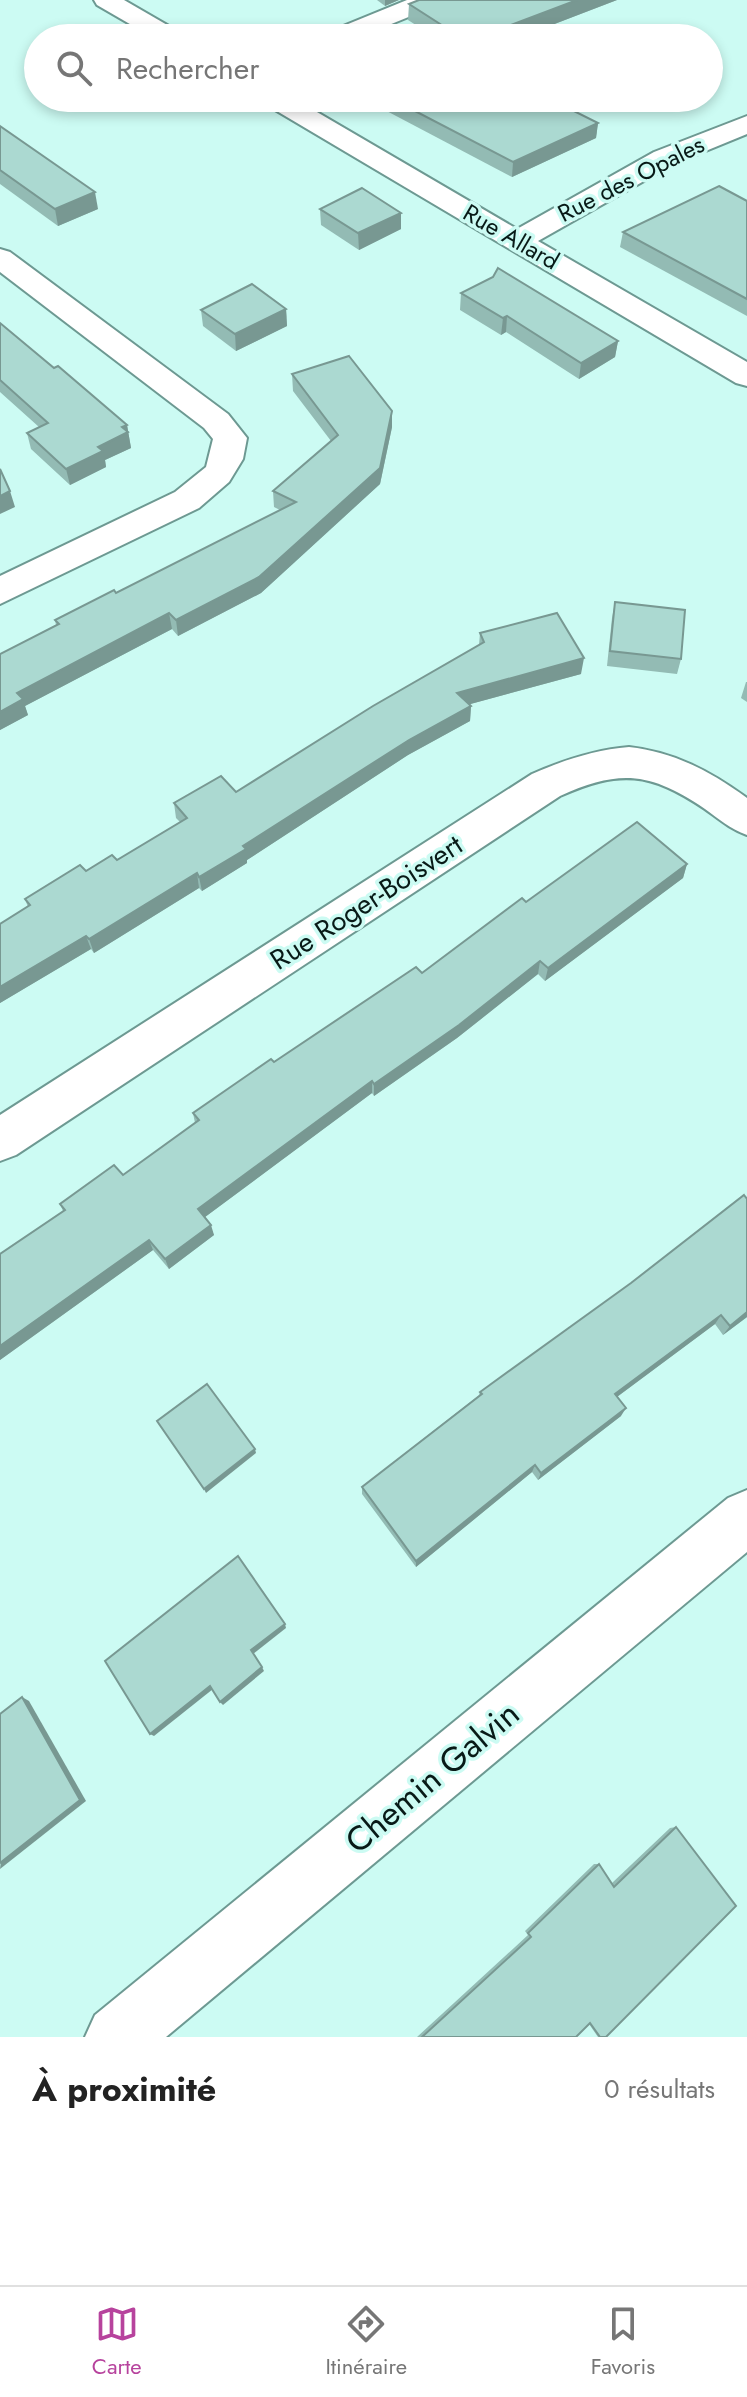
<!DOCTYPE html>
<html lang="fr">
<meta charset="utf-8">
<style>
body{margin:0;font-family:Jost,sans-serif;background:#f6f6f6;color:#222}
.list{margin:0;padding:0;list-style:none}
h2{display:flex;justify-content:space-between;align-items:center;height:104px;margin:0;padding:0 32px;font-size:34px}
h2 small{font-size:26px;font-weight:400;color:#767676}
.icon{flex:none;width:44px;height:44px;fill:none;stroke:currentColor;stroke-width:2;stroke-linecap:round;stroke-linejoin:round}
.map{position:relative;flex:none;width:747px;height:2037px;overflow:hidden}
.search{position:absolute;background:#fff;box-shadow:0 4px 12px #0003;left:24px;right:24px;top:24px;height:88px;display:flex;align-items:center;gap:20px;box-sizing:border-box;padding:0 28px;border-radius:44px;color:#767676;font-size:30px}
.sheet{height:248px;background:#fff}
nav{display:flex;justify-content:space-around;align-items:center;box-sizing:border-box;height:112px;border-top:2px solid #e0e0e0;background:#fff;font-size:22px;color:#767676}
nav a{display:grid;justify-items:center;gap:4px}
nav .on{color:#b7439d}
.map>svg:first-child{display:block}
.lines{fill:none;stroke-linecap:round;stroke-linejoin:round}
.minor-casing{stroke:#6d9992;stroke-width:4}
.tertiary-casing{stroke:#6d9992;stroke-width:4}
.minor{fill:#fff;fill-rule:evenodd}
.tertiary{fill:#fff;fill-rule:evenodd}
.wall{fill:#93bbb4}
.shaded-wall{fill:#789892}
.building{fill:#abd9d1;stroke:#789892;stroke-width:2}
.labels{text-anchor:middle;stroke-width:7;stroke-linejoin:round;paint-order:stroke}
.far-street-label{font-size:24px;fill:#081a17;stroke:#ccfbf3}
.street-label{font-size:28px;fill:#081a17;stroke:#ccfbf3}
.near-street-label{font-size:34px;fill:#081a17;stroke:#ccfbf3}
</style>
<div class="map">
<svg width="747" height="2037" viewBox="0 0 747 2037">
<rect width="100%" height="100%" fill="#ccfbf3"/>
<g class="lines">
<g class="minor-casing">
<g id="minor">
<polygon points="94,0 124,0 181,33 185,38 154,38 97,5"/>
<polygon points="407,0 441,0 438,5 357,38 322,38 326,33"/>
<polygon points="261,98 293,98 517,229 654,152 747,116 747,134 674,164 538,241 747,362 747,386 736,383 265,104"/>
<polygon points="0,249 10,252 228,414 247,438 243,459 229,482 199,508 0,604 0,576 175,492 206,467 213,439 204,428 0,272"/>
<path d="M 629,747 C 674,752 710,771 747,798 L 747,835 C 730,829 719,819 705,809 C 650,772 620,769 560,796 L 16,1155 L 0,1161 L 0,1115 L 532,774 C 564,760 594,750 629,747 Z"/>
</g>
</g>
<g class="tertiary-casing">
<polygon id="tertiary" points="747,1490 747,1552 166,2037 85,2037 95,2015 728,1498"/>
</g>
<use href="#minor" class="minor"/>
<use href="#tertiary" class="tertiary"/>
</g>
<g class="wall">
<polygon points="377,0 399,0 385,6"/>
<polygon points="617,0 518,38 436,38 408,20 409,4"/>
<polygon points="362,98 547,98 598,123 596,138 512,177"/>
<polygon points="0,126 98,209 58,226 0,184"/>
<polygon points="747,201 747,316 620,247 623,232"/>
<polygon points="320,209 401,229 359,250 321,225"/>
<polygon points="461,293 618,341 615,357 579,379 506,332 501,335 460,310"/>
<polygon points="286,309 287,326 236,351 203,326 201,310"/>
<polygon points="0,323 54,368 127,425 131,448 105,460 106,467 70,485 31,449 27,433 39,427 0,392"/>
<polygon points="292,374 392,427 380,484 261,593 178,636 172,629 25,706 28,715 0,730 0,654 56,625 55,620 116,593 280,510 274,507 273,491 331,441 293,391"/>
<polygon points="615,602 681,659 677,674 607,666 612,618"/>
<polygon points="480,633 581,674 470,704 471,706 470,721 408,755 247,860 247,863 202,891 199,888 94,953 91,949 0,1003 0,924 28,907 25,899 86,871 117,860 180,822 176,818 174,803 236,792 479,645"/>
<polygon points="746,682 747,682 747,702 741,698"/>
<polygon points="687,864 683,878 545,981 538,974 457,1038 374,1096 372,1093 205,1217 214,1235 169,1269 153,1250 0,1360 0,1254 63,1211 60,1204 123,1175 195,1123 193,1113 274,1062 422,973 526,902"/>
<polygon points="631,1283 747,1317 723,1335 715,1324 617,1397 621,1416 538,1480 532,1472 416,1567 362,1494 362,1487 479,1395 480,1392"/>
<polygon points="676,1827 606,2037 598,2037 589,2024 576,2037 417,2037 528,1935 525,1931 594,1864 599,1864 612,1883 670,1828"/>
</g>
<g class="shaded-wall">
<polygon points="385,0 399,0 385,6"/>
<polygon points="577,0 617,0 518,38 476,38"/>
<polygon points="598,123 596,138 512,177 513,162"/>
<polygon points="95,192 98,209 58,226 55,209"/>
<polygon points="401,213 401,229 359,250 358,233"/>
<polygon points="286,309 287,326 236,351 235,334"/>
<polygon points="507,316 506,332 501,335 503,318"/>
<polygon points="618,341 615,357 579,379 581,363"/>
<polygon points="392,411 392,427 380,484 261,593 178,636 176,620"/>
<polygon points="127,425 131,448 105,460 106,467 70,485 66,469 122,427"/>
<polygon points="10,491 15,507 0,514 0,496"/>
<polygon points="169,613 172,629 25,706 28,715 0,730 0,712 17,693"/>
<polygon points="584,658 581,674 456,708 457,693"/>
<polygon points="471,706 470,721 408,755 247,860 247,863 202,891 199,877 243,846 409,740"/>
<polygon points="687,864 683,878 545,981 548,968"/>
<polygon points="197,873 199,888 94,953 89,939"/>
<polygon points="86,936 91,949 0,1003 0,987"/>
<polygon points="540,961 538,974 457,1038 374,1096 374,1084"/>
<polygon points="372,1081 372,1093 201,1220 198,1209"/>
<polygon points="211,1225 214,1235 169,1269 165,1259"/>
<polygon points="149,1240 153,1250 0,1360 0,1346"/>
<polygon points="747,1312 747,1317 723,1335 730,1326"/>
<polygon points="721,1315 715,1324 610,1402 615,1394"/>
<polygon points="626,1408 621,1416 538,1480 541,1473"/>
<polygon points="255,1449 256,1453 206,1493 204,1489"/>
<polygon points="535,1465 532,1472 416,1567 416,1561"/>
<polygon points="285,1624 286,1628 253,1654 251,1650"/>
<polygon points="262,1667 264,1671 223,1705 220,1702"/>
<polygon points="210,1686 213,1689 154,1736 150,1734"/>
<polygon points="22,1697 29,1701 86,1801 0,1869"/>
</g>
<g class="building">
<polygon points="419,0 577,0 476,38 462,38 409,4"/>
<polygon points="390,98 548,98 598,123 513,162"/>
<polygon points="0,126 95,192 55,209 0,170"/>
<polygon points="719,186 747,201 747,299 623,232"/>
<polygon points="362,188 401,213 358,233 320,209"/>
<polygon points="498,268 618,341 581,363 507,316 503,318 461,293 493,277"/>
<polygon points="252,284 286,309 235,334 201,310"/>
<polygon points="0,323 54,368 58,366 127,425 122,427 128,432 98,447 103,451 66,469 27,433 48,423 0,380"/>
<polygon points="349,356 392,411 380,468 259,577 176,620 169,613 17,693 23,699 0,712 0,654 59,624 55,620 114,590 116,593 296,502 273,491 338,435 292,374"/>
<polygon points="0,469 10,491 0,496"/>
<polygon points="615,602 685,610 681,659 610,651"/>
<polygon points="557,613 584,658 457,693 471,706 409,740 243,846 246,849 199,877 197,873 89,939 86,936 0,987 0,924 30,905 25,899 80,865 86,871 112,855 117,860 187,818 174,803 221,776 236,792 373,706 484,642 480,633"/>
<polygon points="637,822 687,864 548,968 540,961 459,1025 374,1084 372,1081 198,1209 211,1225 165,1259 149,1240 0,1346 0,1254 65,1210 60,1204 114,1165 123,1175 199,1120 193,1113 271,1059 274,1062 416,967 422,973 522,898 526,902"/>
<polygon points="744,1195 747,1199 747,1312 730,1326 721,1315 615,1394 626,1408 541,1473 535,1465 416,1561 362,1487 482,1394 480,1392 631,1283"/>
<polygon points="207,1384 255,1449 204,1489 157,1421"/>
<polygon points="238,1556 285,1624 251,1650 262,1667 220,1702 210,1686 150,1734 105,1661"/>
<polygon points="22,1697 80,1800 0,1863 0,1714"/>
<polygon points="676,1827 736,1906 606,2037 600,2037 590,2023 576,2037 422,2037 531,1937 528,1933 599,1864 614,1887"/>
</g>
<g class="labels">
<g class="far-street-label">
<text transform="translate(631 179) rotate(-27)" y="8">Rue des Opales</text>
<text transform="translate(511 237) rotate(30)" y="8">Rue Allard</text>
</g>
<g class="street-label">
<text transform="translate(366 902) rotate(-33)" y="10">Rue Roger-Boisvert</text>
</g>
<g class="near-street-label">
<text transform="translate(432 1777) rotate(-40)" y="12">Chemin Galvin</text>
</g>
</g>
</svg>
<div class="search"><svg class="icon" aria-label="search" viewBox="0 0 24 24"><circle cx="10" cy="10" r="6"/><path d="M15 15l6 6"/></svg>Rechercher</div>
</div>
<section class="sheet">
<h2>À proximité<small>0 résultats</small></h2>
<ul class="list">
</ul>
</section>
<nav>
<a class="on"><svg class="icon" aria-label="map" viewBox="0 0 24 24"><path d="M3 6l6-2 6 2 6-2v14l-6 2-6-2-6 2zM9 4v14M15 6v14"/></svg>Carte</a>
<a><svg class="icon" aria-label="directions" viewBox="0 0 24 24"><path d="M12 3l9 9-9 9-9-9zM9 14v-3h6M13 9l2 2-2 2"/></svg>Itinéraire</a>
<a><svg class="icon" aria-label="saved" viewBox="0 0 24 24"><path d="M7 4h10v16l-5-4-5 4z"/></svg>Favoris</a>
</nav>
